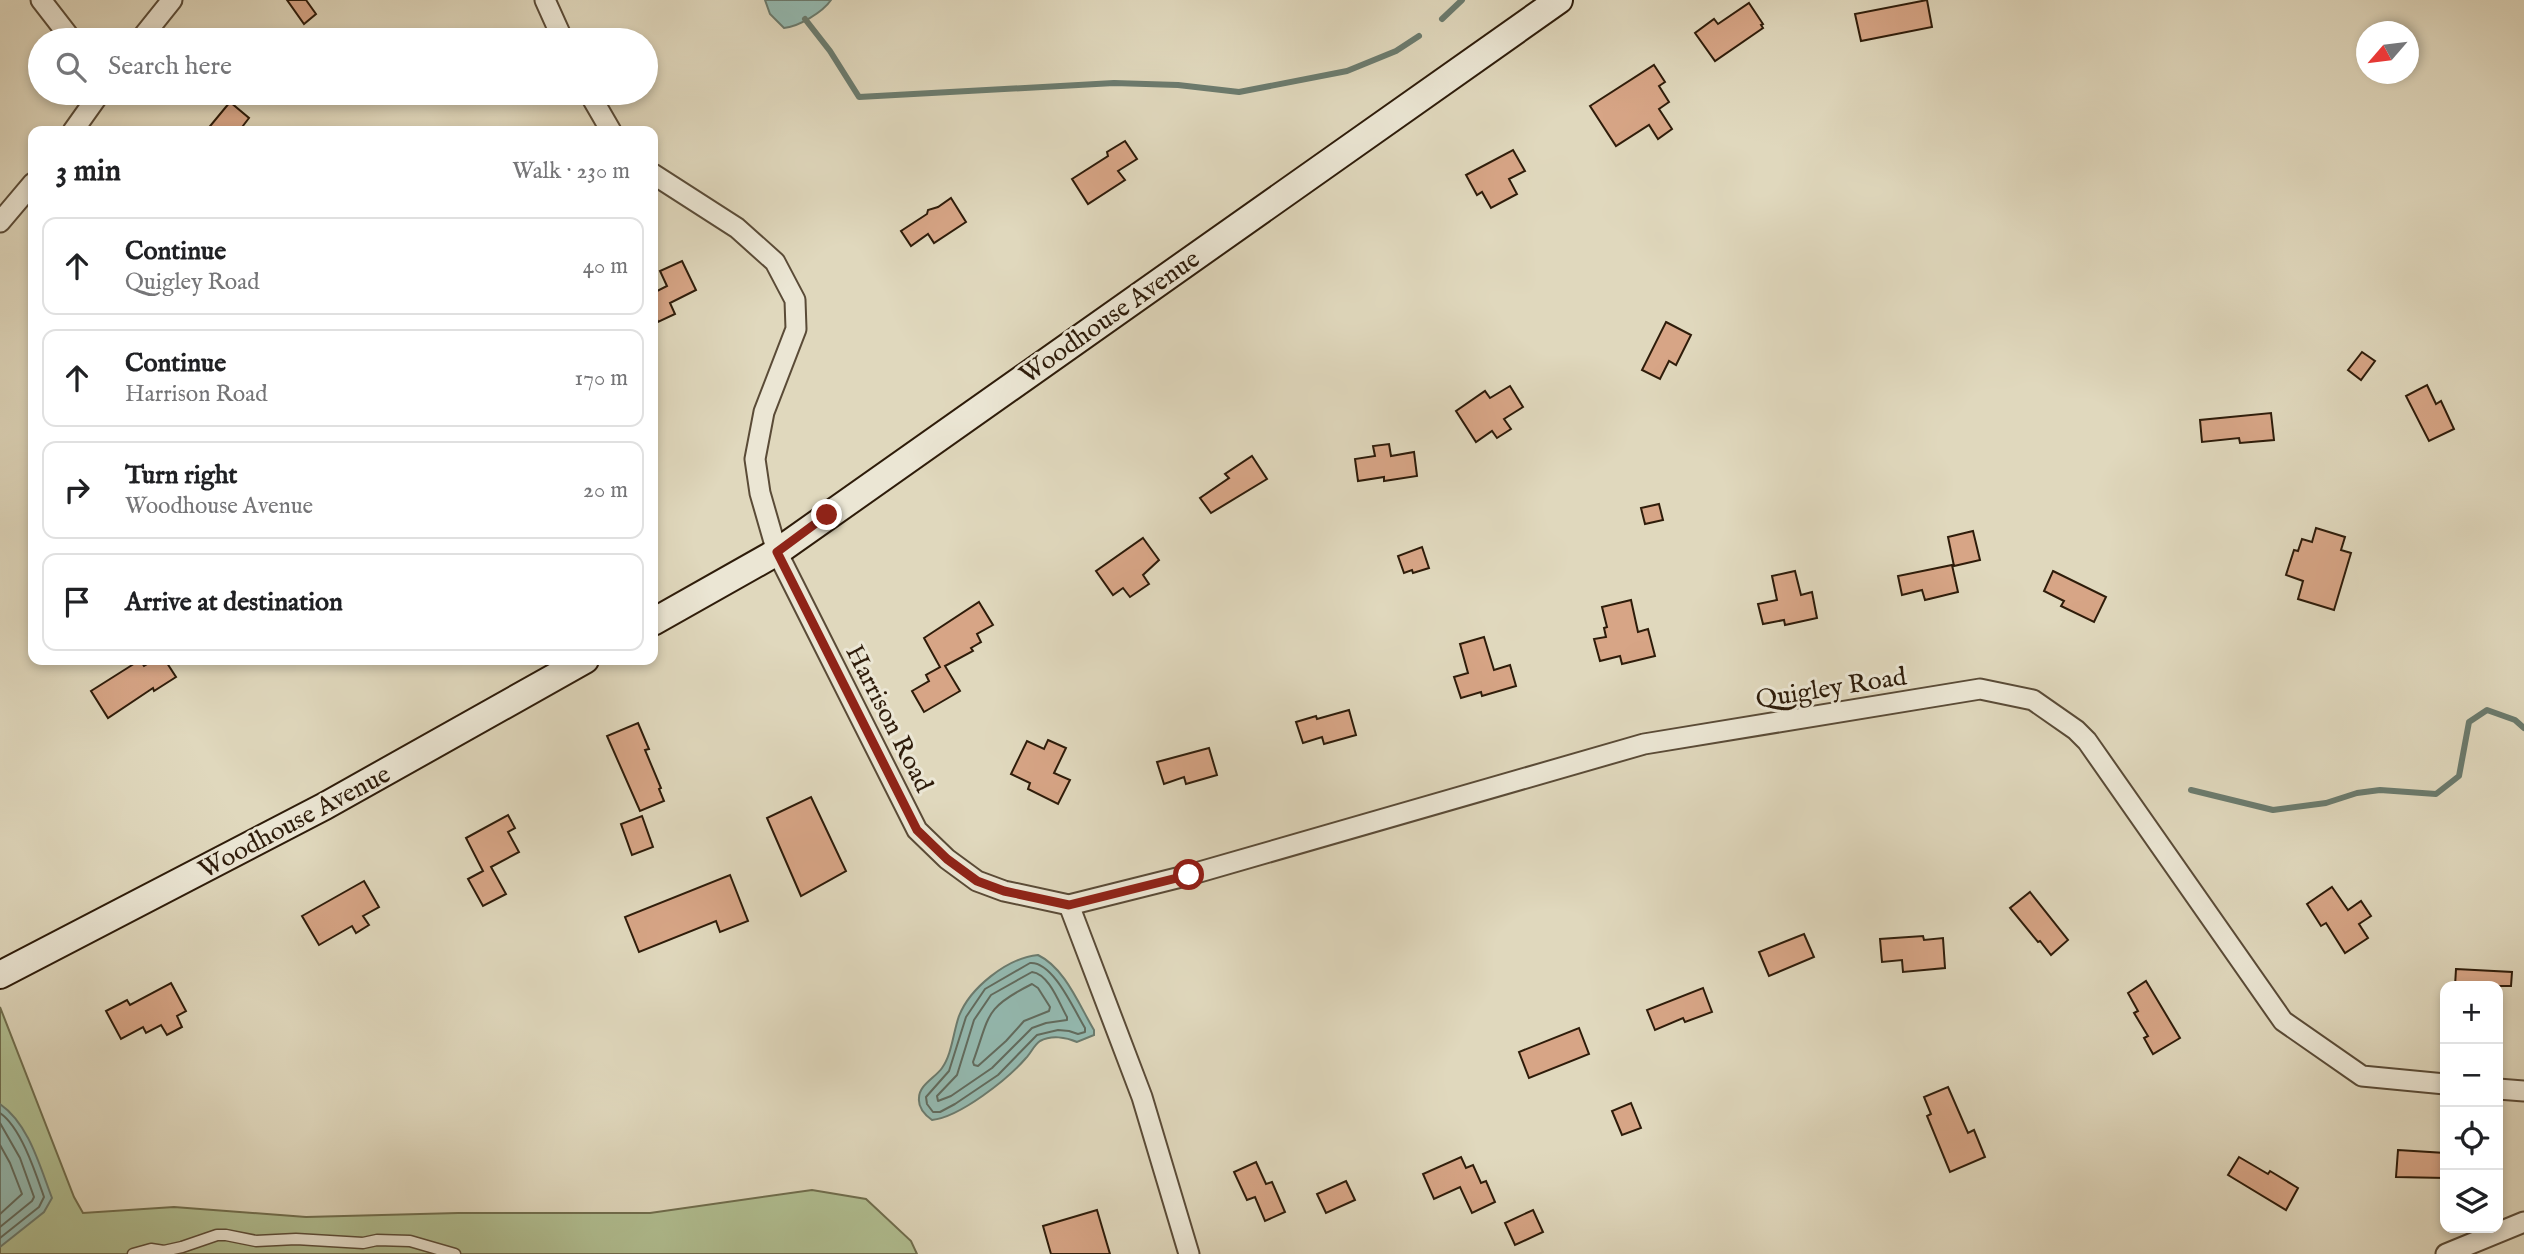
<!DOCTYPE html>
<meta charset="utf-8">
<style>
body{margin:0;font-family:"IM FELL English",serif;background:#f6f6f6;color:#202124}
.controls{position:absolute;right:21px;bottom:21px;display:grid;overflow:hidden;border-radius:14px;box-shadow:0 4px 10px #0003}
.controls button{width:63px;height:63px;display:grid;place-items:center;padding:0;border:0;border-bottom:2px solid #e0e0e0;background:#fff;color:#202124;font:35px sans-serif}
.compass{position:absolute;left:2356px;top:21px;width:63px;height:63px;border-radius:50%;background:#fff;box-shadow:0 4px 10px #0003;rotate:242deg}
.stop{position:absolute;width:21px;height:21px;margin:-16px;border:5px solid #8f2418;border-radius:50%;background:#fff}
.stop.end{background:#8f2418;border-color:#fff;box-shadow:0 2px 7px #0008}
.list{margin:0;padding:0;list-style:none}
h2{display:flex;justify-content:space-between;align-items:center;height:91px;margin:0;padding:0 28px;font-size:30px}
h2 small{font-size:23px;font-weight:400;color:#757577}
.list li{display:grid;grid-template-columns:46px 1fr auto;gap:21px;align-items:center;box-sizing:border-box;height:98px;margin:0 14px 14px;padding:0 14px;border:2px solid #e0e0e0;border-radius:14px}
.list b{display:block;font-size:26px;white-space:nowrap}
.list p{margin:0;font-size:23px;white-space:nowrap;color:#757577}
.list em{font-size:23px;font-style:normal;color:#757577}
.icon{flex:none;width:38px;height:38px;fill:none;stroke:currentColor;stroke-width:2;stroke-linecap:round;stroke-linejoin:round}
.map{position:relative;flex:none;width:2524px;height:1254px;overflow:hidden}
.search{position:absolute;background:#fff;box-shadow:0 4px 10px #0003;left:28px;top:28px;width:630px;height:77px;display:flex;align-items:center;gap:18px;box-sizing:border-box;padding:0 24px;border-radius:38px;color:#757577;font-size:26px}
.panel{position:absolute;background:#fff;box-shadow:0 4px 10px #0003;left:28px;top:126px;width:630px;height:539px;border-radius:14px}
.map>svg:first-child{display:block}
.green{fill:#b1bf92;stroke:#706e4e;stroke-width:2}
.water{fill:#94bab1;stroke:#6b7b6e;stroke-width:2}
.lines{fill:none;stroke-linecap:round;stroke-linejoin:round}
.shore{stroke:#616b5e;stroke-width:2}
.stream{stroke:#6b7b6e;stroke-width:6}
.building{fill:#d7a586;stroke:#2e1c0a;stroke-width:2}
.service-casing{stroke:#5a4b37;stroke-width:13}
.minor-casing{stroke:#5a4b37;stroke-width:23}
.secondary-casing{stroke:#2e1c0a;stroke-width:30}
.service{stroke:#ebe6d4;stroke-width:10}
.minor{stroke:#ebe6d4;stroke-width:19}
.secondary{stroke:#ebe6d4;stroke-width:26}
.route{stroke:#8f2418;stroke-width:9}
.labels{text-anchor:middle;stroke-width:6;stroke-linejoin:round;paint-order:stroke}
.street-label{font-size:26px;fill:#2e1c0a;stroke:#ebe6d4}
</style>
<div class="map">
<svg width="2524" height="1254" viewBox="0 0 2524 1254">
<rect width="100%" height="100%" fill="#e0d8bd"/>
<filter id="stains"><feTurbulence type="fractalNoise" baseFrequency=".00286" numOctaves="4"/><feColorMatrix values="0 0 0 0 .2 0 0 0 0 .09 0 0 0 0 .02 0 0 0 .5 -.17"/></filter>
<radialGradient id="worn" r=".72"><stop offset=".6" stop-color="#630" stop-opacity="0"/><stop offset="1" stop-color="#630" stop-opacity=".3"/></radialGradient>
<polygon class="green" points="0,1007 74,1197 83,1213 174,1207 306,1217 458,1213 650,1213 812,1190 866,1199 911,1241 917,1254 0,1254"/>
<g class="water">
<path d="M 765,0 L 831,0 C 823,12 798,27 784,28 L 770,14 Z"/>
<path d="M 1038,955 C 1065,968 1079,1005 1094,1030 L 1094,1035 L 1077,1042 C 1066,1037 1051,1035 1040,1041 C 1034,1045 1031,1053 1026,1058 C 1008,1079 960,1117 932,1120 C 925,1115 918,1107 919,1098 C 919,1085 935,1078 942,1068 C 952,1054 953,1033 959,1016 C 970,988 1007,958 1038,955 Z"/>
<path d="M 0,1104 C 29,1124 40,1167 52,1198 L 44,1212 L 0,1247 Z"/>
</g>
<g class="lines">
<g class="shore">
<path d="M 1030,963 C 1053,961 1074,1010 1085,1028 L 1085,1032 L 1078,1034 L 1069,1031 L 1058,1030 L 1037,1035 L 998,1075 L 955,1104 L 940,1112 L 933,1112 L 927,1104 L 926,1097 L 949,1071 L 966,1017 L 985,989 Z"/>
<path d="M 1032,972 C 1049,974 1059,1003 1067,1017 L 1067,1020 L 1046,1023 L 1032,1028 L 992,1068 L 951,1096 L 938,1101 L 937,1096 L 957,1075 L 974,1020 L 991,995 Z"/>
<path d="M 1032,984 L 1038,988 L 1050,1007 L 1049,1011 L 1024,1021 L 1006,1041 L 978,1066 L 974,1065 L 973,1062 C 990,1015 984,1008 1032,984 Z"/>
<path d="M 0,1113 C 21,1127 36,1174 44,1197 L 39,1207 L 0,1238"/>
<polyline points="0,1123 20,1158 34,1197 32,1201 0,1227"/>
<polyline points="0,1145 10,1163 22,1194 0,1214"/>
</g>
<g class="stream">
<polyline points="805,19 830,51 859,97 1114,83 1178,85 1239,92 1347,71 1396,51 1419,36"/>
<polyline points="1442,19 1462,0"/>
<polyline points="2191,790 2273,810 2326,803 2357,793 2380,790 2436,794 2459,776 2469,722 2487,710 2515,720 2524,728"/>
</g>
</g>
<g class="building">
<polygon points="287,0 306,0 316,14 304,24"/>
<polygon points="1927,0 1932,27 1861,41 1855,14"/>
<polygon points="1749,3 1763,24 1761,25 1763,28 1715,61 1695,33 1714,19 1718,24"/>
<polygon points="1654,65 1665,82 1659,86 1669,102 1659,109 1672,129 1658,139 1649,125 1616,146 1590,106"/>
<polygon points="230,102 249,118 239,131 206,131"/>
<polygon points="1125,141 1137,159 1118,171 1125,180 1088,204 1072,179 1108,156 1107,152"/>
<polygon points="1513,150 1525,171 1509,179 1517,194 1491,208 1482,192 1477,195 1466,175"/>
<polygon points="951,198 966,222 934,243 928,234 911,246 901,231 927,214 928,210 938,207"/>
<polygon points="682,261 696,290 670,303 675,314 658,322 653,310 653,293 667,286 660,271"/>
<polygon points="1666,322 1691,335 1676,365 1669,361 1660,379 1642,370"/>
<polygon points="2362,352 2375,361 2361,380 2348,370"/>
<polygon points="2427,385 2436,404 2441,401 2454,429 2429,441 2406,396"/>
<polygon points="1510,386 1523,407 1504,419 1511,429 1497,438 1492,431 1476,442 1456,411 1485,391 1490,398"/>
<polygon points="2271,413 2274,440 2240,443 2239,438 2202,442 2200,420"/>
<polygon points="1389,444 1391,456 1414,452 1417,476 1384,481 1384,477 1358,481 1355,459 1375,456 1373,446"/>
<polygon points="1252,456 1267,479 1211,513 1200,498 1229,478 1225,474"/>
<polygon points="1659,504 1663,520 1645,524 1641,508"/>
<polygon points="2316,528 2345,537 2341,550 2351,553 2334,610 2298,599 2303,581 2286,575 2294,550 2298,551 2302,539 2312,542"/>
<polygon points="1973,531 1980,560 1954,566 1948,537"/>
<polygon points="1143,538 1159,560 1143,575 1149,584 1130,597 1123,588 1113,595 1096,571"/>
<polygon points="1422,547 1429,568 1413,573 1412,570 1404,573 1398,556"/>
<polygon points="1952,565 1958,592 1925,600 1922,590 1902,595 1898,576"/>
<polygon points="1795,571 1801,595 1812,592 1817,618 1785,625 1784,620 1763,624 1758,604 1777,600 1772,576"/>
<polygon points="2053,571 2106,597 2094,622 2061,606 2064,601 2044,591"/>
<polygon points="1631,600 1638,632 1648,629 1655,656 1622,664 1620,656 1600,661 1594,639 1606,637 1604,628 1607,627 1602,607"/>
<polygon points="979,602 993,625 977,634 981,642 971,648 973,651 945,666 960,691 924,712 912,691 929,681 926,675 940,667 924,638"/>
<polygon points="1484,637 1494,670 1510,665 1516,686 1482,696 1481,692 1461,698 1454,677 1468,673 1460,644"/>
<polygon points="140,660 144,666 154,660 165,660 176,677 154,691 153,688 108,718 91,691"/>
<polygon points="1349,710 1356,735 1324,744 1322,737 1303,743 1296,722 1316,716 1317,719"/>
<polygon points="638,723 649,749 645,750 661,788 659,789 664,801 640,811 607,736"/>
<polygon points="1048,740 1066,748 1054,773 1070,780 1058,804 1028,789 1030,783 1011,774 1027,741 1044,749"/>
<polygon points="1209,748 1217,775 1186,784 1184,777 1164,784 1157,762"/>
<polygon points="811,797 846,871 801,896 767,818"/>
<polygon points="508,815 515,828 508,832 519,852 491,867 506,894 483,906 468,879 483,871 466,838"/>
<polygon points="642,816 653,847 632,855 621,824"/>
<polygon points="730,875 748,921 720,932 716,921 639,952 625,917"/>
<polygon points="364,881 379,907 363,916 369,925 356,933 352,926 319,945 302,916"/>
<polygon points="2332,887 2348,910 2361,901 2371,916 2359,924 2368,938 2345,953 2326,923 2321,926 2307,904"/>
<polygon points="2030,892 2068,940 2051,955 2040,941 2038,942 2010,908"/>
<polygon points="1804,934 1814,957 1769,976 1759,952"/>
<polygon points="1923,936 1924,940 1943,938 1945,968 1903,972 1902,960 1882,962 1880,939"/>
<polygon points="2456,969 2512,972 2511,986 2455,986"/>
<polygon points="2146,981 2180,1038 2153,1054 2144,1038 2148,1036 2134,1013 2138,1011 2128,993"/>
<polygon points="171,983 186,1011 177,1016 182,1027 167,1035 161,1025 146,1033 143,1027 121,1039 106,1011 127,1000 130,1005"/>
<polygon points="1703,988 1712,1012 1685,1022 1683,1018 1655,1030 1647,1010"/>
<polygon points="1579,1028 1589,1054 1529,1078 1519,1052"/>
<polygon points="1948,1087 1968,1133 1974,1130 1985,1157 1950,1172 1927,1116 1931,1114 1924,1097"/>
<polygon points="1631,1103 1641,1128 1622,1135 1612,1111"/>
<polygon points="2398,1150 2445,1153 2445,1178 2396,1177"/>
<polygon points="1461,1157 1466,1168 1473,1165 1481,1183 1486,1181 1495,1202 1472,1213 1460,1187 1434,1199 1423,1174"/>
<polygon points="2239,1157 2268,1174 2270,1171 2298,1188 2286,1210 2228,1175"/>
<polygon points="1256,1162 1266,1184 1272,1182 1285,1212 1265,1221 1255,1197 1247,1200 1234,1172"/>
<polygon points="1346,1181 1355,1200 1326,1213 1317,1194"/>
<polygon points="1097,1210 1110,1254 1051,1254 1043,1226"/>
<polygon points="1533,1210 1543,1232 1515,1245 1505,1223"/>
</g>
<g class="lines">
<g class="service-casing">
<polyline id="service" points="133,1254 151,1249 164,1251 182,1247 217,1235 226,1235 256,1241 296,1239 363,1243 377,1240 410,1241 455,1254"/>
</g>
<g class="minor-casing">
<g id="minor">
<polyline points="41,0 72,40"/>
<polyline points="545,0 563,40"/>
<polyline points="140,40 172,0"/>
<polyline points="589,93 611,131"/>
<polyline points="73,131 100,93"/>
<polyline points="653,174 737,228 775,262 795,300 796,329 764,412 755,459 760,493 777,552 917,830 947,859 977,881 1004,891 1069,905 1189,875 1644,744 1980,689 2033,700 2076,730 2087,741 2283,1021 2362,1076 2445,1084"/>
<polyline points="0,222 33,183"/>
<polyline points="1069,905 1142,1097 1189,1254"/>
<polyline points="2498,1089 2524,1091"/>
<polyline points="2446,1254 2524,1222"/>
</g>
</g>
<g class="secondary-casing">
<g id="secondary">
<polyline points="653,622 777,552 1559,0"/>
<polyline points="0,975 325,806 585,660"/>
</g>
</g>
<use href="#service" class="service"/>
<use href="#minor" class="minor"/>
<use href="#secondary" class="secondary"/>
</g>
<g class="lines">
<polyline class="route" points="827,515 777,552 917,830 947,859 977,881 1004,891 1069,905 1189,875"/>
</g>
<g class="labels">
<g class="street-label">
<text transform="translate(1109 316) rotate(-35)" y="9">Woodhouse Avenue</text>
<text transform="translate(1831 687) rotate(-9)" y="9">Quigley Road</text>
<text transform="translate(890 718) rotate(63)" y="9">Harrison Road</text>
<text transform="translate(294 821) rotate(-28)" y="9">Woodhouse Avenue</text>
</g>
</g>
<rect width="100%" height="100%" filter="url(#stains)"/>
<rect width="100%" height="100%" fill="url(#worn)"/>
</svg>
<div class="controls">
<button>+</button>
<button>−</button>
<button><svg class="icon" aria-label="locate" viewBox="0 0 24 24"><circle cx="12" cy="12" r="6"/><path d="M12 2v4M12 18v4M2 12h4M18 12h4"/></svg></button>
<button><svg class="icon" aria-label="layers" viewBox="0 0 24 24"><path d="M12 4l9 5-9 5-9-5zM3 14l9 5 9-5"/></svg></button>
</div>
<svg class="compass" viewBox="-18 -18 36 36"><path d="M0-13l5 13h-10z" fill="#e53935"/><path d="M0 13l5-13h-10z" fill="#757577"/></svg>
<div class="stop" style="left:1189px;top:875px"></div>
<div class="stop end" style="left:827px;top:515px"></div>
<div class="search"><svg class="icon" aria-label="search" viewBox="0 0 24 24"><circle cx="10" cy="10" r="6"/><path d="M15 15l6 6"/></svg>Search here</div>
<section class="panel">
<h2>3 min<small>Walk · 230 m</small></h2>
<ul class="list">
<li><svg class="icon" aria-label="ahead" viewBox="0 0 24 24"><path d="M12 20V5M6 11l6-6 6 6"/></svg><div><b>Continue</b><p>Quigley Road</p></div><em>40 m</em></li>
<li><svg class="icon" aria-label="ahead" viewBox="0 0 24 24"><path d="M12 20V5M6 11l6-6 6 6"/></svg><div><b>Continue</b><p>Harrison Road</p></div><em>170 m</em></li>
<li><svg class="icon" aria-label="right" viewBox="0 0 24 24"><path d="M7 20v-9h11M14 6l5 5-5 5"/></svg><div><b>Turn right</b><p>Woodhouse Avenue</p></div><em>20 m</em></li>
<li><svg class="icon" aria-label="arrive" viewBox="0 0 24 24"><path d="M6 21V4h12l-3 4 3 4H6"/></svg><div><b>Arrive at destination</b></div></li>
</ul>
</section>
</div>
